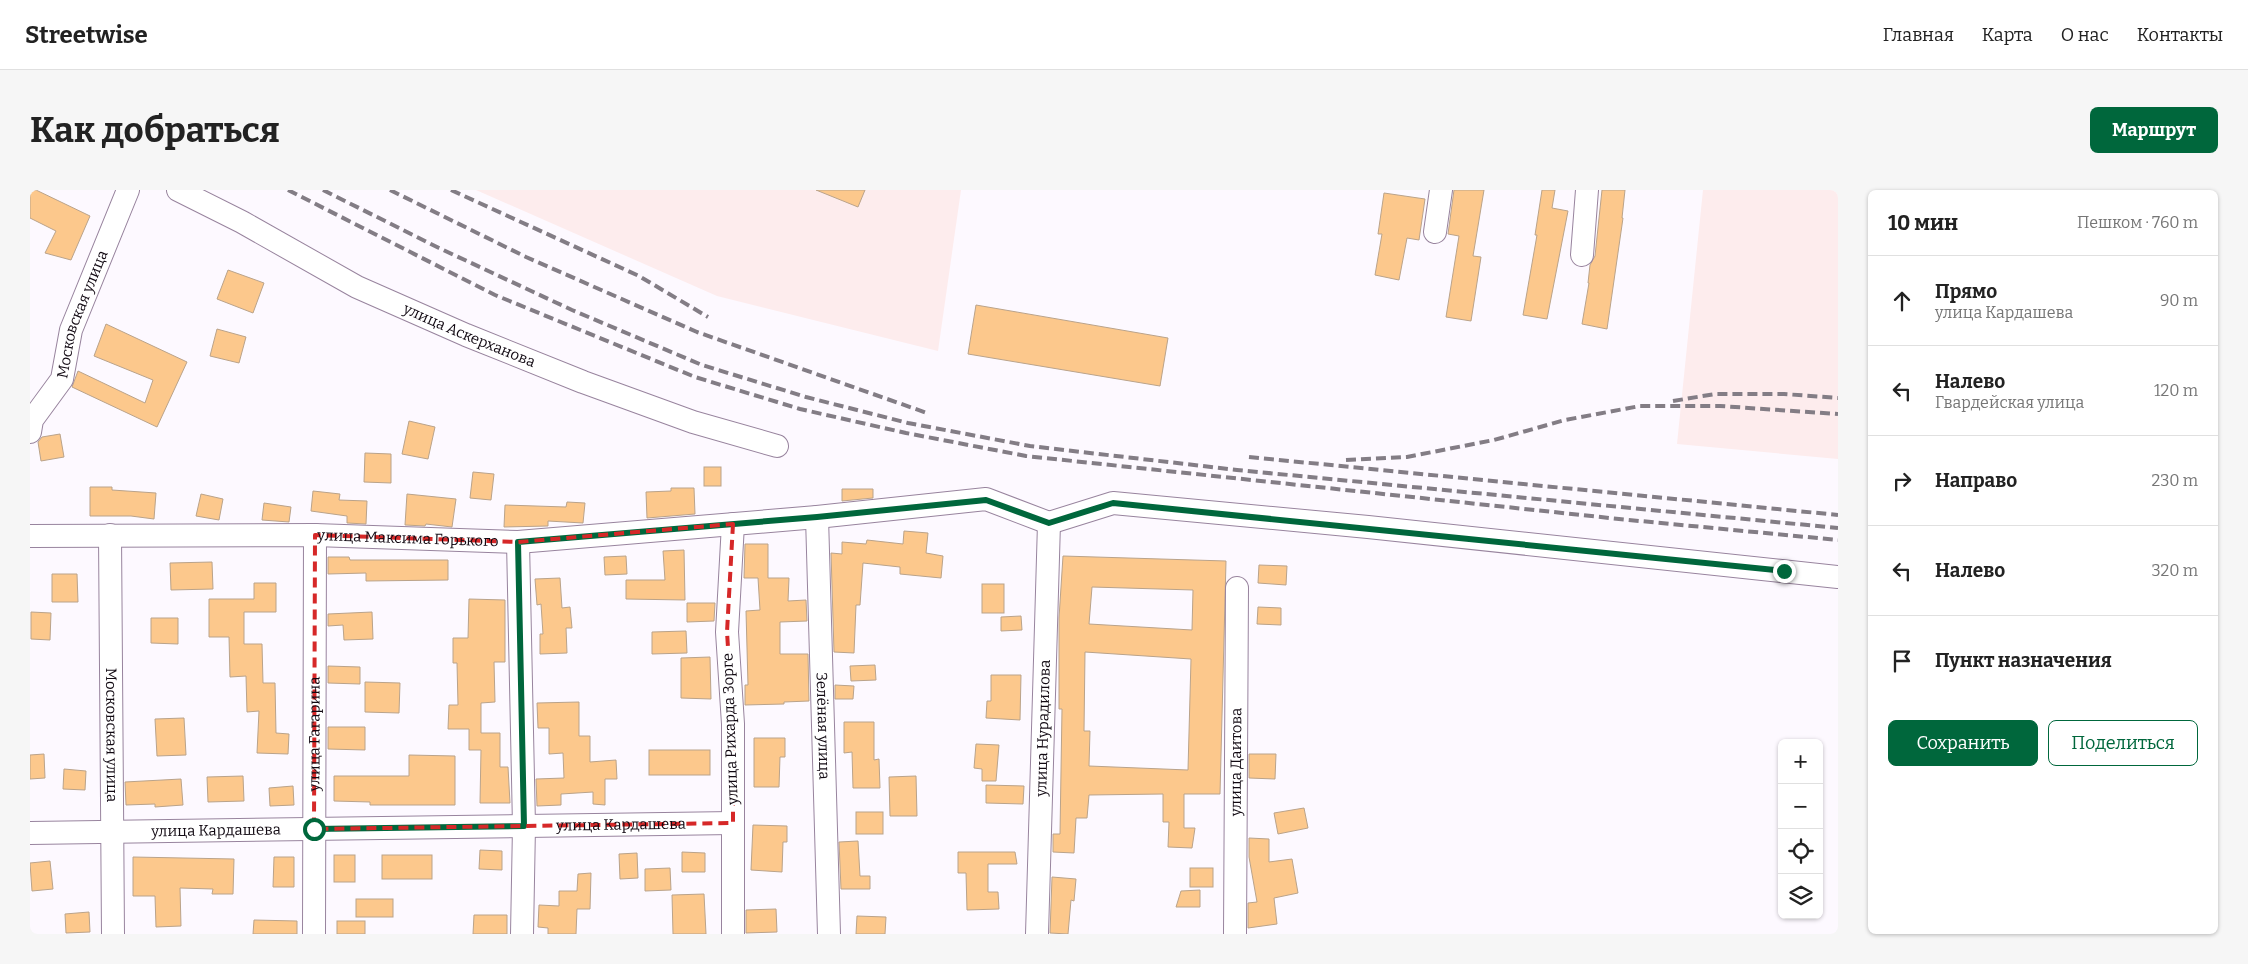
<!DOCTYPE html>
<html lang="ru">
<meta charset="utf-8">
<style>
body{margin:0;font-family:Bitter,serif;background:#f6f6f6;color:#222}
.controls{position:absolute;right:15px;bottom:15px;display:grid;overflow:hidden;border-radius:8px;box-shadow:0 1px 4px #0004}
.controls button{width:45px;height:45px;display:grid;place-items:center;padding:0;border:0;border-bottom:1px solid #e0e0e0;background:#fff;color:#222;font:25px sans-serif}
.stop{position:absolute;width:15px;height:15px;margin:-11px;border:4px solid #00673c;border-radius:50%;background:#fff}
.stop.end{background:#00673c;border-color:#fff;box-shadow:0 1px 5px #0008}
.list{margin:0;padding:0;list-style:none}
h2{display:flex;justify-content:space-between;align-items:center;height:65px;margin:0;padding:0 20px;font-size:21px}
h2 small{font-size:16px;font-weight:400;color:#767676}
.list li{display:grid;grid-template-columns:32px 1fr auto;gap:15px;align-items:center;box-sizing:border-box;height:90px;padding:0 20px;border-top:1px solid #e0e0e0}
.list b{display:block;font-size:19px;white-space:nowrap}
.list p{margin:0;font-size:16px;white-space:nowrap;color:#767676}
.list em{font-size:16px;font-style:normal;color:#767676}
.actions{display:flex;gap:10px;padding:15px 20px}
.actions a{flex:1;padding:11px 0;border:1px solid #00673c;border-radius:8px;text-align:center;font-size:18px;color:#00673c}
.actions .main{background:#00673c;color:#fff}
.icon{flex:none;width:28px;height:28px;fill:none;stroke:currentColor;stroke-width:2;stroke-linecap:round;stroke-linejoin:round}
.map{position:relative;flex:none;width:1808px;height:744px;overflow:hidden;border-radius:8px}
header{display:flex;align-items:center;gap:30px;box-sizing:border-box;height:70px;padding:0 25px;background:#fff;border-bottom:1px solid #e0e0e0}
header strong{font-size:24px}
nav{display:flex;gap:28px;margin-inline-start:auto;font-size:18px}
.intro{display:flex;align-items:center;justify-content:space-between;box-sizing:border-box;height:120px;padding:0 30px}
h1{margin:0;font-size:35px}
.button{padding:12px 22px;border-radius:8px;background:#00673c;color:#fff;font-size:18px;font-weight:700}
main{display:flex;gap:30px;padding:0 30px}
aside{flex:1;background:#fff;border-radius:8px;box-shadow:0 1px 4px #0004}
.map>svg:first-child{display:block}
.industrial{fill:#fdeced}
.building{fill:#fcc88c;stroke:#baa38a;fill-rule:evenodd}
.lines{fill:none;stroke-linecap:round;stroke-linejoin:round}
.minor-casing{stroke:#98849e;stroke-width:24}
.minor{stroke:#fff;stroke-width:22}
.rail{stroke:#837d85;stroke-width:4;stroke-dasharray:10 5;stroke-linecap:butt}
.route{stroke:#00673c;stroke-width:6}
.marked{fill:none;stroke:#d62828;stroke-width:4;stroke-dasharray:10 6;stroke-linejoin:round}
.labels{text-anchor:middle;stroke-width:5;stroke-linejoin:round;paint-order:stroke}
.street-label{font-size:15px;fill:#110912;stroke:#fff}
</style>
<header>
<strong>Streetwise</strong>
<nav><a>Главная</a><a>Карта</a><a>О нас</a><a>Контакты</a></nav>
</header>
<div class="intro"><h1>Как добраться</h1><a class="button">Маршрут</a></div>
<main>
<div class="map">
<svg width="1808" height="744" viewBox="0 0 1808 744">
<rect width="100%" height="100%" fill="#fdf9ff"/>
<g class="industrial">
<polygon points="446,0 931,0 908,161 687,106"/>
<polygon points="1673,0 1808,0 1808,269 1647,254"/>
</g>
<g class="building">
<polygon points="0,0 6,0 60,26 41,70 15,63 26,41 0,28"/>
<polygon points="786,0 835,0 828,17"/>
<polygon points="1424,0 1454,0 1443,66 1451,67 1441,131 1416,127 1429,46 1418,44"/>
<polygon points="1512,0 1525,0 1522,18 1538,21 1517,129 1493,125 1507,45 1505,45"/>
<polygon points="1572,0 1595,0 1592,28 1593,28 1577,139 1552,134 1559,93 1558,93 1560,75 1565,66"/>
<polygon points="1354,3 1395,9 1389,50 1377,48 1369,90 1345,85 1352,44 1348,44"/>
<polygon points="198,80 234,93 223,123 187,109"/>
<polygon points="946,115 1138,148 1130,196 938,164"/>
<polygon points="76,134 157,172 127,237 42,197 48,181 115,213 123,190 64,166"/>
<polygon points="187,139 216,147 209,173 180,166"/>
<polygon points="379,231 405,237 398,269 372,264"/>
<polygon points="30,244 34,267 11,271 8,252 12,247"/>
<polygon points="335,263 361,264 361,293 334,292"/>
<rect x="674" y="277" width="17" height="19"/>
<polygon points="443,282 464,284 461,310 440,308"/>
<polygon points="60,297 82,297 82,300 126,303 124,329 101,326 60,326"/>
<polygon points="641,298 664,298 665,324 617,328 616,302 641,301"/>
<polygon points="812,299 843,299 843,308 812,311"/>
<polygon points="283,301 310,304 309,310 337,311 336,334 317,333 317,326 281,321"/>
<polygon points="171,304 193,309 189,330 166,326"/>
<polygon points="377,304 426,309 422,337 396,334 395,336 375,335"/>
<polygon points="537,312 555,313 553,333 518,331 518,336 474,337 475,315 536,317"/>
<polygon points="234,313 261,317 259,332 232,330"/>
<polygon points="874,341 898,343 896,363 913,366 911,388 870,384 870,377 833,373 830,415 826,415 824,463 804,462 801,363 812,364 812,352 836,354 837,350 873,354"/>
<polygon points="715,354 738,354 738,388 759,388 758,411 776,410 777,431 750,432 750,464 778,464 779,511 754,512 754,514 715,515 715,495 718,495 716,421 730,420 728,388 714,388"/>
<polygon points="654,360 655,410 596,409 596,390 635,390 633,361"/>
<polygon points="596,366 597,384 575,385 574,367"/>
<path d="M 1033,366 L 1196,371 L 1190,604 L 1154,604 L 1154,638 L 1165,638 L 1162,658 L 1138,657 L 1139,632 L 1133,632 L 1133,604 L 1059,605 L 1057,628 L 1046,628 L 1044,663 L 1023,662 L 1023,644 L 1030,644 L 1032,519 L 1029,519 L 1029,428 ZM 1062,397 L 1163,400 L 1162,440 L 1059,434 ZM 1055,462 L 1161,469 L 1158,580 L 1059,576 L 1060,541 L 1054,541 Z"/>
<polygon points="298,367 319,367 320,370 418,370 418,390 336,391 336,383 298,384"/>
<polygon points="182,372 183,399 141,400 140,373"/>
<polygon points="1229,375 1257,376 1256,395 1228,393"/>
<polygon points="22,384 47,384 48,412 22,412"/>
<polygon points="530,388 532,418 540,417 542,438 536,438 537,463 510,464 510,444 513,444 511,414 507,415 505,389"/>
<polygon points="224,393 246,393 246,422 214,422 214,454 232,454 233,493 245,493 246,543 259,544 258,564 227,563 229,521 217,522 216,486 200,487 199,447 179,447 179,409 224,409"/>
<rect x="952" y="394" width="22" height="29"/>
<polygon points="439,409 475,410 475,472 464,472 465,512 451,513 451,543 470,543 470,577 478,577 480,613 450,613 451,560 439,560 439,539 418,539 419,515 428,515 427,473 423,473 423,448 438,448"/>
<polygon points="657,413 685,413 684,431 657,432"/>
<polygon points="1228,417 1251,418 1251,435 1227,434"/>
<polygon points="1,422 21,423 20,450 1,449"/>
<polygon points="342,422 343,449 314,450 313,435 298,436 298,424"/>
<polygon points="991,426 992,440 971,441 971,427"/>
<polygon points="121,428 148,428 148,454 121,453"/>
<polygon points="656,441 657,463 622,464 622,442"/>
<polygon points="680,467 681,509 651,508 651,468"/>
<polygon points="845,475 846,490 821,491 820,476"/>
<polygon points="298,476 330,477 330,494 298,493"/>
<polygon points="961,485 991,485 990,530 956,528 957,511 961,511"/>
<polygon points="335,492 370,493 369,523 335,522"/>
<polygon points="805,495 824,496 823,509 805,509"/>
<polygon points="549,512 549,546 560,546 560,572 586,570 587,589 575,589 575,615 563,614 563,602 531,604 531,615 507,616 506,589 534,588 533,563 519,564 519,538 508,538 507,513"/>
<polygon points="154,528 156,565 127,566 125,529"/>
<polygon points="814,532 844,532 844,570 849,569 850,598 823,598 822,562 814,563"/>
<polygon points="298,537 335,537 335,560 298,559"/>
<polygon points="724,548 755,548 755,567 750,567 749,597 724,597"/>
<polygon points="946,554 969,555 966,591 952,591 952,579 944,578"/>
<rect x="619" y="560" width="61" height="25"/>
<polygon points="14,564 15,588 0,589 0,565"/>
<polygon points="1219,564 1246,564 1245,589 1219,588"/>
<polygon points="379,565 425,566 425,615 340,615 340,612 304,611 304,586 379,586"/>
<polygon points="34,579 56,581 55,600 33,599"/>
<polygon points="213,586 214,611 178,612 177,587"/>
<polygon points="886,586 887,626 860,626 859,587"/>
<polygon points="151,589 153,615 125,617 125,614 96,615 95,592"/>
<polygon points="956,595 994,596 993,614 956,613"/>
<polygon points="263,596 264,615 240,616 239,598"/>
<polygon points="1274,618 1278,638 1248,644 1244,623"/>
<rect x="826" y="622" width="27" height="22"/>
<polygon points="723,635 757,636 757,652 753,652 752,682 721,680"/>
<polygon points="1219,648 1239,649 1239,672 1262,669 1268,703 1244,708 1247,734 1218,738 1218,713 1227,712 1219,667"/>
<polygon points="828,651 830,686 840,686 840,699 811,699 809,652"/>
<polygon points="450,660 472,661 472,680 449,679"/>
<polygon points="652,662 675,663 675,682 652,682"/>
<polygon points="928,662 985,662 987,674 958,674 958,702 968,702 969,719 937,720 936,683 928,683"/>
<polygon points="607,663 608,688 590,689 589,664"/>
<rect x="304" y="665" width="21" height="27"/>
<rect x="352" y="665" width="50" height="24"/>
<polygon points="103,667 204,669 203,704 182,704 183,699 150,698 151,736 126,737 125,706 103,706"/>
<polygon points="244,667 264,667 264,697 243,697"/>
<polygon points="20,671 23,699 2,701 0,673"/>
<polygon points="640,678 641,700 615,701 615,679"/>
<rect x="1160" y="678" width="23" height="19"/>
<polygon points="561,683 560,719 547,719 546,744 518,744 518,738 508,737 509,715 529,716 529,701 547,701 548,684"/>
<polygon points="1022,687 1046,689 1044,711 1041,710 1038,744 1020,743"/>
<polygon points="1170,700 1170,717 1146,717 1151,701"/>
<polygon points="674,704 676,744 643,744 642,705"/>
<rect x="326" y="709" width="37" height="18"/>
<polygon points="746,719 747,742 716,743 716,720"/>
<polygon points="59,722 60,742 36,743 35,724"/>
<polygon points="444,725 477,725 477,744 443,744"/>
<polygon points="827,726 856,727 855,744 826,744"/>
<polygon points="224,730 267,731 267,744 223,744"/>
<rect x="307" y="731" width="28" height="13"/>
</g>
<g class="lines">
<g class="minor-casing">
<g id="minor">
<path id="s1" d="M 148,0 L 212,32 L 327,97 L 436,145 L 553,192 L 663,232 L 747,256"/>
<polyline points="1405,42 1411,0"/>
<polyline points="1552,65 1557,0"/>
<path id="s2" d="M 0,242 L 2,230 L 32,189 L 41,140 L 98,0"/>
<path id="s3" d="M 787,327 L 799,744"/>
<polyline points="1019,333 1083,313 1338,337 1808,387"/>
<path id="s4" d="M 80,345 L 83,744"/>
<path id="s5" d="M 0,346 L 285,345 L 488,352 L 787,327 L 956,309 L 1019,333"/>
<polyline points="488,352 494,636 492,744"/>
<path id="s6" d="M 0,643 L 703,633"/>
<path id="s7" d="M 284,744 L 285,345"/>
<polyline points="703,744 703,534 697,442 703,334"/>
<path id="s8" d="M 1007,744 L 1019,333"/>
<path id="s9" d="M 1205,744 L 1207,398"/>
</g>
</g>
<use href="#minor" class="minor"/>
<g class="rail">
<polyline points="258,0 465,105 665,187 770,219 876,243 996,266 1589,329 1808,350"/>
<polyline points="293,0 409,58 542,120 672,175 776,207 878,233 1000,256 1207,280 1808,338"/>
<polyline points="360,0 496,67 667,142 897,223"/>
<polyline points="421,0 609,86 678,127"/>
<polyline points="1643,211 1685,204 1754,204 1808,208"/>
<polyline points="1219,267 1808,325"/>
<polyline points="1316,270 1377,267 1464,250 1535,230 1610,216 1690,216 1808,224"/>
</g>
</g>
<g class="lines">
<polyline class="route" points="284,639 494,636 488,352 787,327 956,310 1019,333 1083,313 1754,381"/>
</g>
<path class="marked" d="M 703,334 L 697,442 L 703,534 L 703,633 L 284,639 L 285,345 L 488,352 Z"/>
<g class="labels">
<g class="street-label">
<text dy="5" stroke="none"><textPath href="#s2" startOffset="131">Московская улица</textPath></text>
<text dy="5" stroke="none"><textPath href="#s1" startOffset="326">улица Аскерханова</textPath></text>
<text dy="5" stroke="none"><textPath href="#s5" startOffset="378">улица Максима Горького</textPath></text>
<text dy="5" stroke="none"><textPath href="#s3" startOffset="209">Зелёная улица</textPath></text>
<text dy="5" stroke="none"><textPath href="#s8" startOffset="206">улица Нурадилова</textPath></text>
<text transform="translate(700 539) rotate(-92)" y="5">улица Рихарда Зорге</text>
<text dy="5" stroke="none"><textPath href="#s4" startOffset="200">Московская улица</textPath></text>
<text dy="5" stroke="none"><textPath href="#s7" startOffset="200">улица Гагарина</textPath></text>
<text dy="5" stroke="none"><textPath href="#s9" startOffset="172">улица Даитова</textPath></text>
<text dy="5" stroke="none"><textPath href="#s6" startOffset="591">улица Кардашева</textPath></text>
<text dy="5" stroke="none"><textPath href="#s6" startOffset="186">улица Кардашева</textPath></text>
</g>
</g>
</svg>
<div class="controls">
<button>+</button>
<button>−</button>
<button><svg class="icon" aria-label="locate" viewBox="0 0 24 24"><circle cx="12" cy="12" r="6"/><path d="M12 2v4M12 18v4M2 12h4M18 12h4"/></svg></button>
<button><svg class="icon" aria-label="layers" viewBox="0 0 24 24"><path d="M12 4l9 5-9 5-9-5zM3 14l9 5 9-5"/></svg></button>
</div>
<div class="stop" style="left:284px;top:639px"></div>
<div class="stop end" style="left:1754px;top:381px"></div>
</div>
<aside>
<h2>10 мин<small>Пешком · 760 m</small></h2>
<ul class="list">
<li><svg class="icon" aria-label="ahead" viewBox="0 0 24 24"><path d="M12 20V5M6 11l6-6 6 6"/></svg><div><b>Прямо</b><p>улица Кардашева</p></div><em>90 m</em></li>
<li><svg class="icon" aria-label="left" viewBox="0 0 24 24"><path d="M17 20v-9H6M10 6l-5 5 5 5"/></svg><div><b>Налево</b><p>Гвардейская улица</p></div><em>120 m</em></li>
<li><svg class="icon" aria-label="right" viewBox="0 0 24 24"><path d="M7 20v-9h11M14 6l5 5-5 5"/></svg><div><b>Направо</b></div><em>230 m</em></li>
<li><svg class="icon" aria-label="left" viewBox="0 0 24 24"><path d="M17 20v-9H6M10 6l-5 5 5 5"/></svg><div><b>Налево</b></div><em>320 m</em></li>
<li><svg class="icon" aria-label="arrive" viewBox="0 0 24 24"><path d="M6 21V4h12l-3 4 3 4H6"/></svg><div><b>Пункт назначения</b></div></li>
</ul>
<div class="actions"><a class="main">Сохранить</a><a>Поделиться</a></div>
</aside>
</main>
